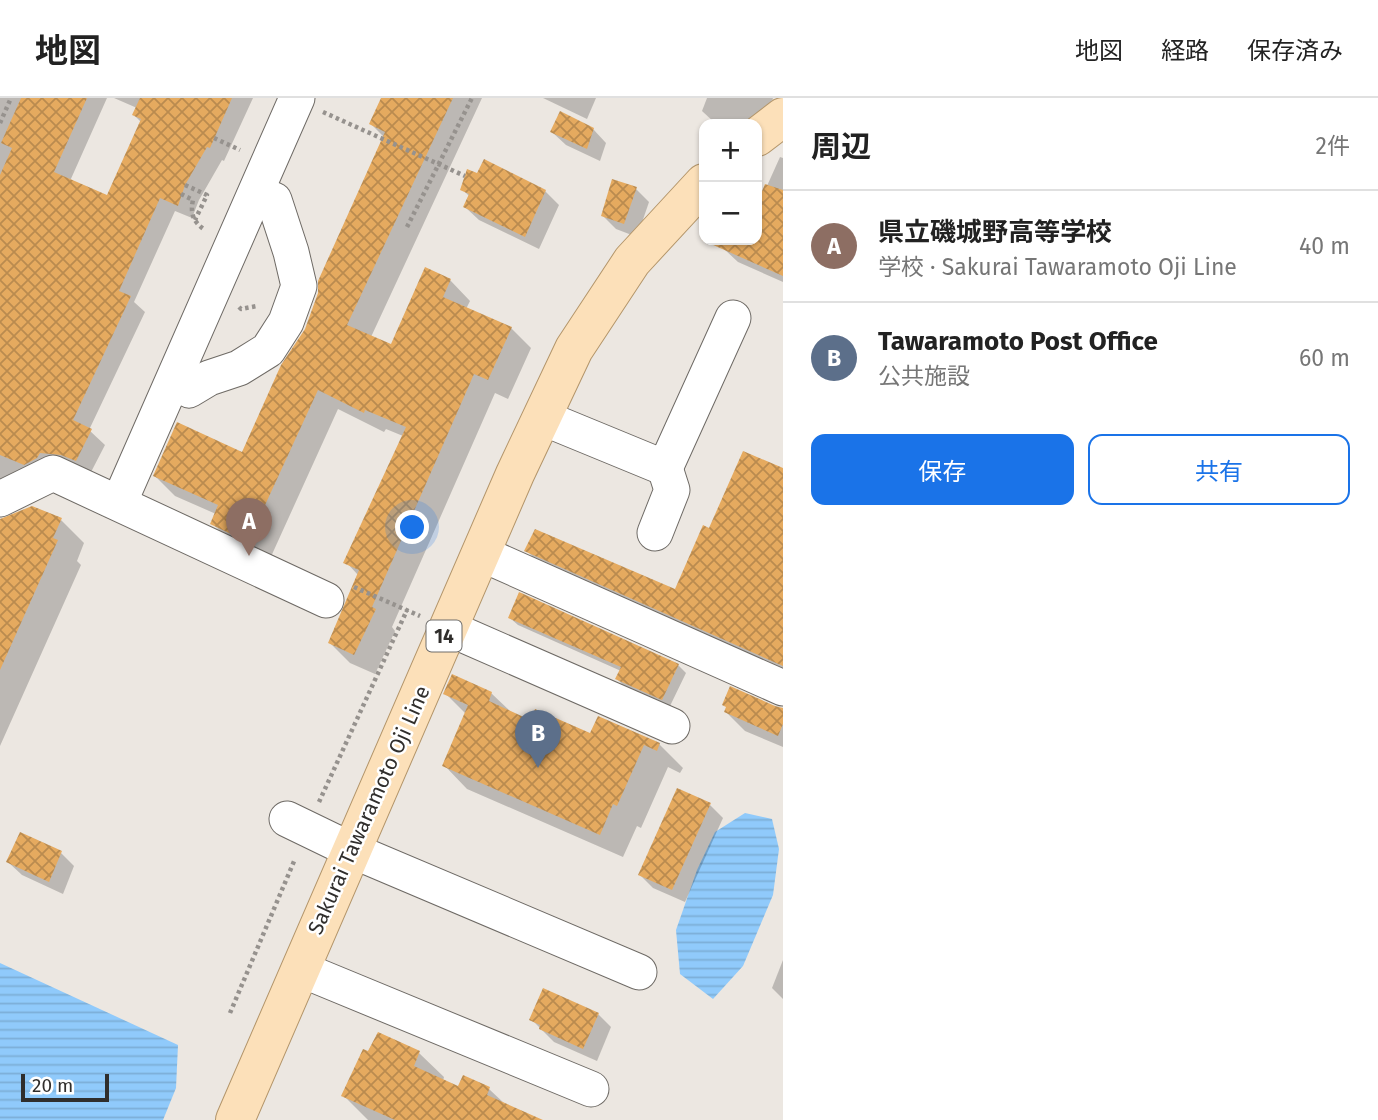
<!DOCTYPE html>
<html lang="ja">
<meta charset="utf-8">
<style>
body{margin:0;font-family:"Fira Sans","Noto Sans JP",sans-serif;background:#f2f2f2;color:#222}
.controls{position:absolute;right:21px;top:21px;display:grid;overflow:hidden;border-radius:14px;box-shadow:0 2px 5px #0004}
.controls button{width:63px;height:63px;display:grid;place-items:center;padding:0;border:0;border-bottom:2px solid #e0e0e0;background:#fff;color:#222;font:35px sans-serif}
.scale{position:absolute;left:21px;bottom:18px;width:88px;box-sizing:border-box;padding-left:7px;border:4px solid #302e2c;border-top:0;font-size:19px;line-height:24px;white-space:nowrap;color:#302e2c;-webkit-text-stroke:5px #fff;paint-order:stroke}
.you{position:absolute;left:413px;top:430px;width:24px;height:24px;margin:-18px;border:5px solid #fff;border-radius:50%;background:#1a73e8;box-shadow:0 0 0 10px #1a73e833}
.badge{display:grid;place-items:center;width:46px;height:46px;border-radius:50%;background:#1a73e8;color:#fff;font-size:23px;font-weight:700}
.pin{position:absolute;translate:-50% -58px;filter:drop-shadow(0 2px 4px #0008)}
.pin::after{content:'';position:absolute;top:37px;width:24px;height:21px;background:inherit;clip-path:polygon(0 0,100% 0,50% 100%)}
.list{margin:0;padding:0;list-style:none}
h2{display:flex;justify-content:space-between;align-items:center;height:91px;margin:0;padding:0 28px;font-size:30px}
h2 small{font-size:23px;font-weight:400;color:#767676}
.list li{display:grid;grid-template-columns:46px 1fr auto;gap:21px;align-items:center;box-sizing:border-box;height:112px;padding:0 28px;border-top:2px solid #e0e0e0}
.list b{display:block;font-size:26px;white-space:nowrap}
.list p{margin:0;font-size:23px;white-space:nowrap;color:#767676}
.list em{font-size:23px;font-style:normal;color:#767676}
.actions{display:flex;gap:14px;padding:21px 28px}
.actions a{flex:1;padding:16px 0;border:2px solid #1a73e8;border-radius:14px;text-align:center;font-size:24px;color:#1a73e8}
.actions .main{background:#1a73e8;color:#fff}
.map{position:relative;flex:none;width:783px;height:1022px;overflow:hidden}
header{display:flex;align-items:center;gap:42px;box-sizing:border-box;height:98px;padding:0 35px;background:#fff;border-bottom:2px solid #e0e0e0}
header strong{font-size:33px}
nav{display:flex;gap:38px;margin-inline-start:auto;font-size:24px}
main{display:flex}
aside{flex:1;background:#fff}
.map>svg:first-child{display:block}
.water{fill:url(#water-rules)}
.shadow{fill:#0003}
.building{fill:url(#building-cross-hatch)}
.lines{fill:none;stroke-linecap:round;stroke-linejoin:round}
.minor-casing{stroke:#6e6a65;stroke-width:37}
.major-casing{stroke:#b3956a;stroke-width:40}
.path{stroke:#96928e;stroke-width:4.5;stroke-dasharray:3.5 3.5;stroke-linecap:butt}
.minor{stroke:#fff;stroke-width:35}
.major{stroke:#fce0b9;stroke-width:38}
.labels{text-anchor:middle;stroke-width:5;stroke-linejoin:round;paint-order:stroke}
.shield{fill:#fff;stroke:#6e6d6b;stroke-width:2}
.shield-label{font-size:19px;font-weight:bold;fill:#302e2c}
.street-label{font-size:21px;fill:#302e2c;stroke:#fff}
</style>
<header>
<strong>地図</strong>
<nav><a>地図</a><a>経路</a><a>保存済み</a></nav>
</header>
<main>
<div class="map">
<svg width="783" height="1022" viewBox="0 0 783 1022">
<defs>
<pattern id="water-rules" width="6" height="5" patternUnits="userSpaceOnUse" patternTransform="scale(1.75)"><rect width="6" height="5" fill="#90cafb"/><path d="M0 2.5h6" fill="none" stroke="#7caed7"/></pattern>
<pattern id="building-cross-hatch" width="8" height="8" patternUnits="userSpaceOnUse" patternTransform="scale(1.75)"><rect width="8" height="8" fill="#e5aa5f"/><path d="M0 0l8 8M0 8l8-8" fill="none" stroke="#ba8b4f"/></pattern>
</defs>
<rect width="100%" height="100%" fill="#ece7e1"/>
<g class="water">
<polygon points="745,715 772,721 779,751 773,797 743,868 713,901 680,876 676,832 697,772 715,734"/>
<polygon points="0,865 178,947 176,990 163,1022 0,1022"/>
</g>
<g class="shadow">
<polygon points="0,0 107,0 70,83 108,99 141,24 134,17 137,10 114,0 253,0 224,63 222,62 199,102 192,120 175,113 134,204 145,214 89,332 105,347 90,376 0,402"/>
<polygon points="382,0 482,0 371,239 392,248 450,182 470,203 466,211 511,230 531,250 508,301 495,295 392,529 395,533 375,576 350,565 330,545 358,477 346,464 403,338 386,331 384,334 338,311 269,463 232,445 212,425 216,416 175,398 155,378 243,357 306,232 384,39 371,26"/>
<polygon points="543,0 596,0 587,21"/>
<polygon points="707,0 773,0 763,22 757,26 716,26 702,13"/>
<polygon points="593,31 606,45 600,63 566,47 552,34"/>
<polygon points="780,59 783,60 783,184 738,164 724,151 728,142 757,142 757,110"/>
<polygon points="462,91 545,93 559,107 539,151 479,122 465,109 470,99"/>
<polygon points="636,91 649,104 637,139 616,131 603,118"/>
<polygon points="783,372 783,577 545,471 526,452 675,494 710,432"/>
<polygon points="0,422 61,422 84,445 77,463 81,467 0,648"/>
<polygon points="510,520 678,567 686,575 670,608 625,589 617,581 621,573 518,527"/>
<polygon points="491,595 512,615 531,624 591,637 659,646 683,670 680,675 668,669 641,730 637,728 623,759 467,691 444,667 466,616 446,596"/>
<polygon points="783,611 783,649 745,633 726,614"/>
<polygon points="710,707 723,720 685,804 653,790 640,777"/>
<polygon points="61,755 74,768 63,796 22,777 8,764"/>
<polygon points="783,862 783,901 772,890"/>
<polygon points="598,916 611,929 597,963 554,944 531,921"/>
<polygon points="378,936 419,955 444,979 443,983 459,990 464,979 489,991 506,1007 539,1022 368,1022 343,997"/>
</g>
<g class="building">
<polygon points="21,0 87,0 54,74 107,97 141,21 132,17 140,0 232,0 210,50 207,49 185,87 178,108 160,100 119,193 131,198 73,322 92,331 76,363 61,357 40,355 37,360 24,367 0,357 0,77 12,50 1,45"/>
<polygon points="381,0 453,0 347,227 391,246 425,169 451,181 443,199 512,229 488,282 474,276 372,509 376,511 354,557 328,545 359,472 343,465 406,329 365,312 364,315 318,292 248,444 210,426 218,407 153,378 177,324 242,354 281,267 305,231 318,195 318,183 385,34 369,26"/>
<polygon points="560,13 594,30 587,51 550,34"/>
<polygon points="484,61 546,92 525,139 463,109 469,96 460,92 467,71 477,75"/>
<polygon points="612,81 637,89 624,126 601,118"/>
<polygon points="765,86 783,92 783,178 702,142 757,142 757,105"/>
<polygon points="743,353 783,370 783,568 524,453 535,431 675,491 703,427 709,430"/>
<polygon points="32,408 62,420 53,440 58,442 0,572 0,421"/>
<polygon points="519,494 679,566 662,602 615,581 621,569 508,520"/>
<polygon points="452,576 492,594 489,603 530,622 535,611 590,635 598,618 660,645 657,653 644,647 617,708 613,706 600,737 442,668 468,607 443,596"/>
<polygon points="730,588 775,608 783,610 783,626 778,638 724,614 726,609 722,607"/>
<polygon points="677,690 711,705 672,792 638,777"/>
<polygon points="20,734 62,753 49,784 6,764"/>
<polygon points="543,890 599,915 583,951 539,931 540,927 529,922"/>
<polygon points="378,934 420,953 414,968 458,988 463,977 490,989 487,997 543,1022 395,1022 341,998 363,951 368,953"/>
</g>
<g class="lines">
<g class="minor-casing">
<g id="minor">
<polyline points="174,283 189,292 209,280 239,270 268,252 286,224 299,188 291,154 274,102 256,95"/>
<polyline points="541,319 665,370 733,220"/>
<polyline points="0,401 53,375 326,502"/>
<polyline points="119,405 297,0"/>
<polyline points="655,435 672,392 665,370"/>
<polyline points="480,455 783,590"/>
<polyline points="448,530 672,628"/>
<polyline points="287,721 351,752 639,874"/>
<polyline points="300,871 591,991"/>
</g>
</g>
<g class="major-casing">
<g id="major">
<polyline points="757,39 783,19"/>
<polyline points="235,1022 515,376 574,251 632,163 704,85"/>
</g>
</g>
<g class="path">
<polyline points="323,14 465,78"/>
<polyline points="0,25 11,0"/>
<polyline points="214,40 240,52"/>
<polyline points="185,87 207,97 195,122"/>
<path d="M 181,96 L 193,102 C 190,115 193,124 205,132"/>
<polyline points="407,129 472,0"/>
<polyline points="239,209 241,211 257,208"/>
<polyline points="354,489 420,518"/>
<polyline points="319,704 407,512"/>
<polyline points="230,915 295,761"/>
</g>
<use href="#minor" class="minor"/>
<use href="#major" class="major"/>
</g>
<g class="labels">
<rect class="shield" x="426.5" y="522.5" width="35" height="31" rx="5"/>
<g class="shield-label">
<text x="444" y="545">14</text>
</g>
<g class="street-label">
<text transform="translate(369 712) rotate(-66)" y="7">Sakurai Tawaramoto Oji Line</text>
</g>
</g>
</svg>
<div class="controls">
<button>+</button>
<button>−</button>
</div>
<div class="scale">20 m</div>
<div class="you"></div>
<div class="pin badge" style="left:249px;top:458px;background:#8d6e63">A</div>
<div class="pin badge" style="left:538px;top:670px;background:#5c6f8a">B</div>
</div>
<aside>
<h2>周辺<small>2件</small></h2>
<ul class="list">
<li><span class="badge" style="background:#8d6e63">A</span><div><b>県立磯城野高等学校</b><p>学校 · Sakurai Tawaramoto Oji Line</p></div><em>40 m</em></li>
<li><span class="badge" style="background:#5c6f8a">B</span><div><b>Tawaramoto Post Office</b><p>公共施設</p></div><em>60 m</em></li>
</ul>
<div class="actions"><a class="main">保存</a><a>共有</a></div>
</aside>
</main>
